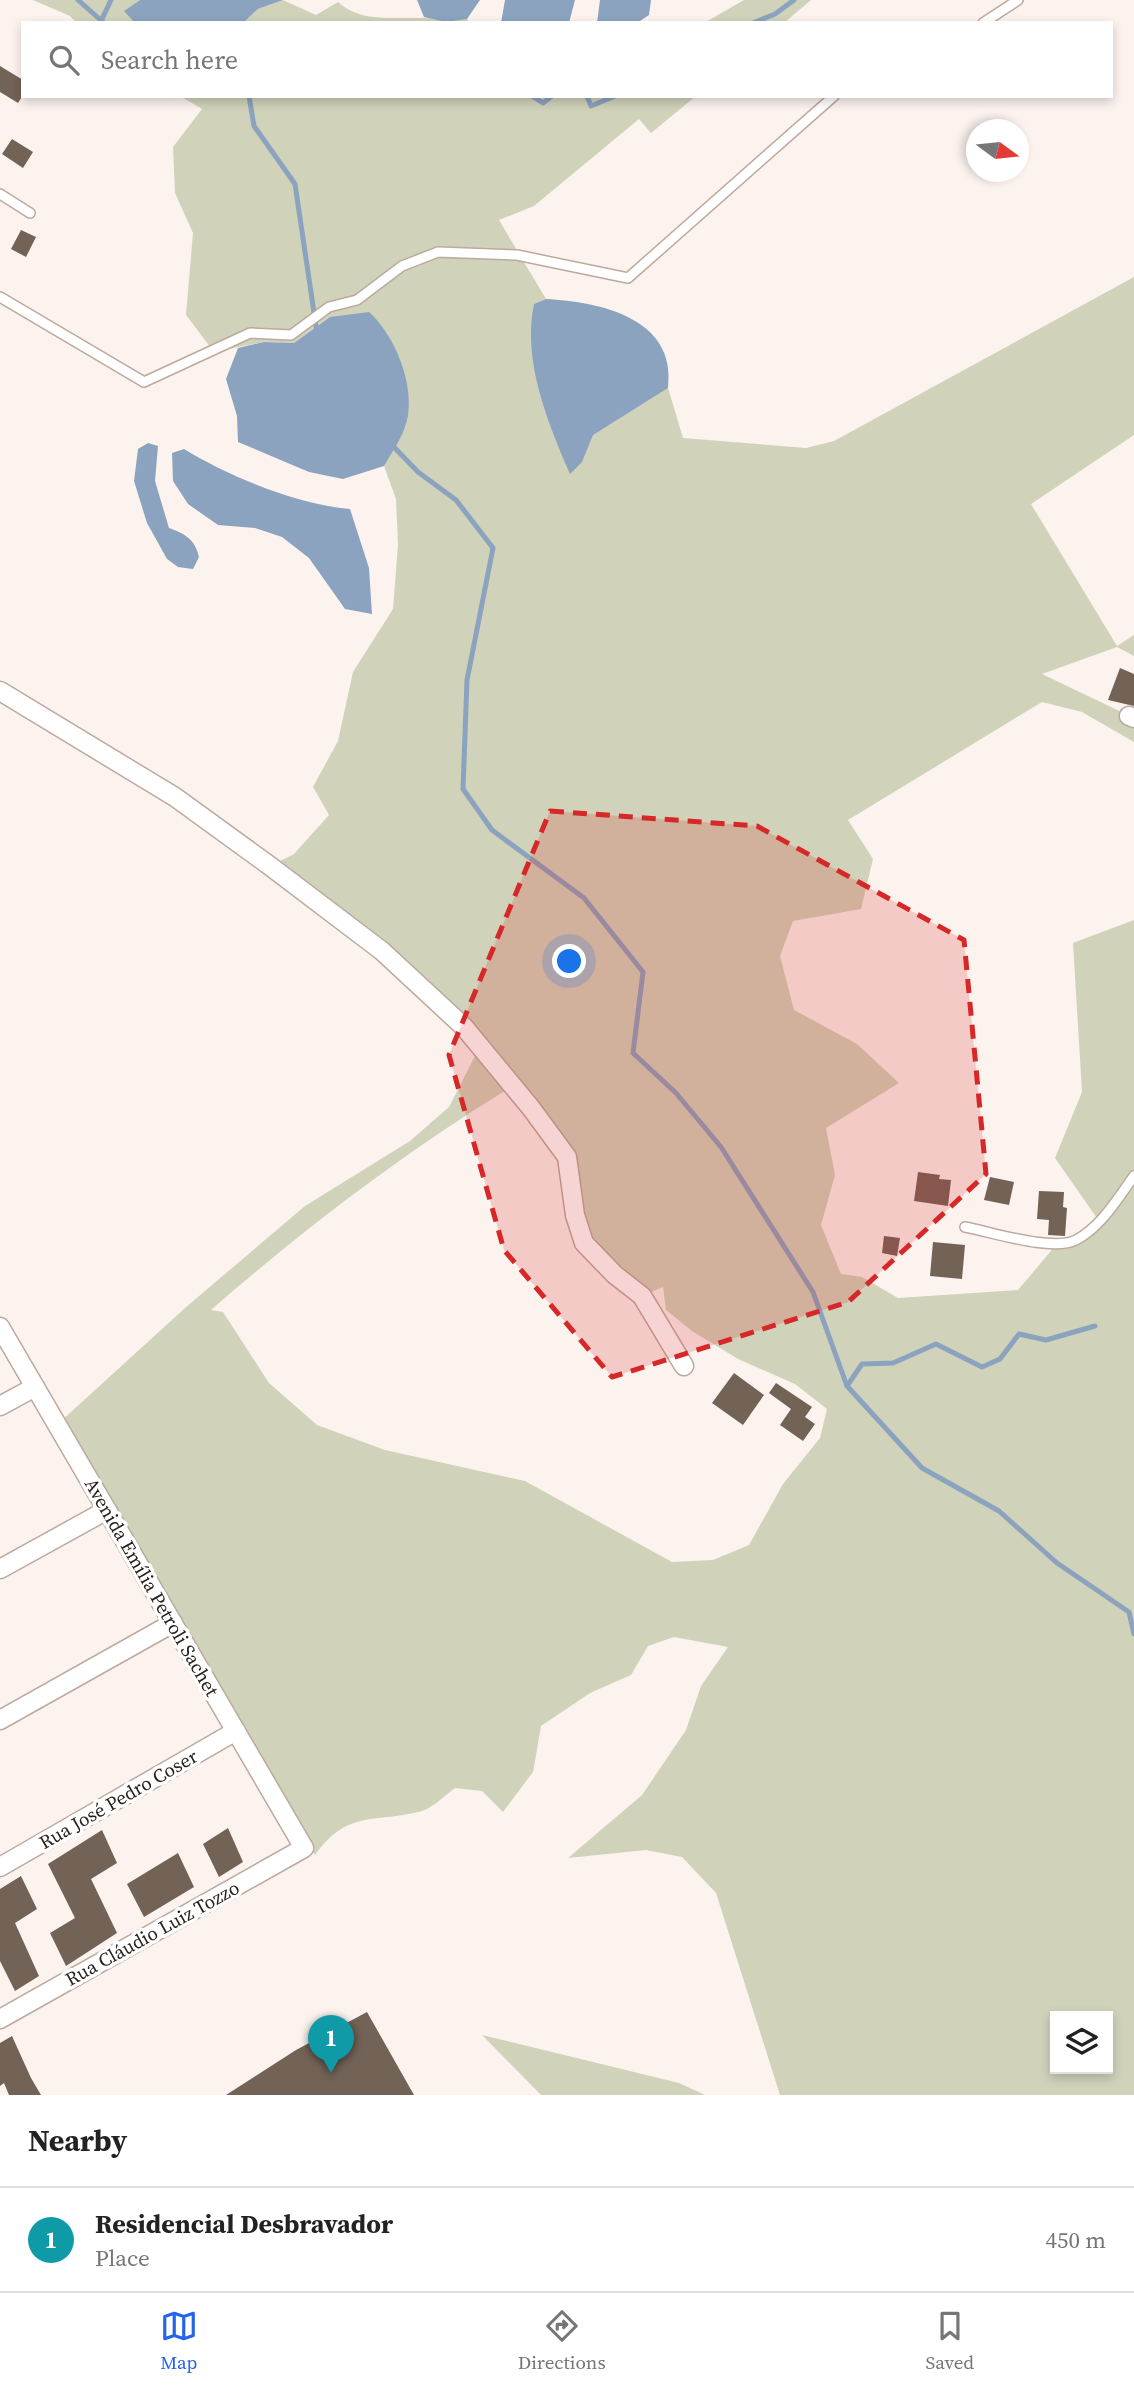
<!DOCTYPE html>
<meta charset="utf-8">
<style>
body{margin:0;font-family:"Source Serif 4",serif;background:#f2f2f2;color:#222}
.controls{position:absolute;right:21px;bottom:21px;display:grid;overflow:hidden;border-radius:0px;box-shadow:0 4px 10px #0003}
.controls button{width:63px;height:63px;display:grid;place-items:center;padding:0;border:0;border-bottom:2px solid #e0e0e0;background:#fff;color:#222;font:35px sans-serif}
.compass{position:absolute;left:966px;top:119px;width:63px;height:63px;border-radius:50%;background:#fff;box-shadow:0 4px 10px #0003;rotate:105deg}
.you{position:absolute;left:570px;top:962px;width:24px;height:24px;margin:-18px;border:5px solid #fff;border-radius:50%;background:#1a73e8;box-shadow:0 0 0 10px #1a73e833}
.badge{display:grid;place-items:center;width:46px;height:46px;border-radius:50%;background:#2563eb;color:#fff;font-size:23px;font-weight:700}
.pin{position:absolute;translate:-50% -58px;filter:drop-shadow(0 2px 4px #0008)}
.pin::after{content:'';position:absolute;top:37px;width:24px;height:21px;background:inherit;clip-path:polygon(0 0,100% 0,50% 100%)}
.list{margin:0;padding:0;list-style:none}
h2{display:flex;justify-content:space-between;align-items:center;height:91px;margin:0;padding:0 28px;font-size:30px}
h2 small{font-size:23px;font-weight:400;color:#767676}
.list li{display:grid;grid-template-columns:46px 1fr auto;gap:21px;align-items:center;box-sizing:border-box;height:105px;padding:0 28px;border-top:2px solid #e0e0e0}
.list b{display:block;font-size:26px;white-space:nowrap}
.list p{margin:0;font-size:23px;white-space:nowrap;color:#767676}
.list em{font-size:23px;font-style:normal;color:#767676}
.icon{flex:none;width:38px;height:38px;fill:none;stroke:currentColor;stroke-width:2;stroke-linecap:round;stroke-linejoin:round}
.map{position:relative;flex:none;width:1134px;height:2095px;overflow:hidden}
.search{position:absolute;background:#fff;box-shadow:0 4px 10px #0003;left:21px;right:21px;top:21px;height:77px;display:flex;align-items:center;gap:18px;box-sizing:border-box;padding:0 24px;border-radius:0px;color:#767676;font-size:26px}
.sheet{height:196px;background:#fff}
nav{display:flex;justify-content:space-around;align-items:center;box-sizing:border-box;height:98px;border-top:2px solid #e0e0e0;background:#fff;font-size:19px;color:#767676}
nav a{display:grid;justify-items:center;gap:4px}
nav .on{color:#2563eb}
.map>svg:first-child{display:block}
.green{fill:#d0d2ba;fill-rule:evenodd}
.water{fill:#8ba3be}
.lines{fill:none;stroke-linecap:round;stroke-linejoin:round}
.stream{stroke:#8ba3be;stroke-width:5}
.building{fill:#736256}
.lane-casing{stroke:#bda99e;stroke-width:12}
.street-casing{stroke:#bda99e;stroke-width:21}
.lane{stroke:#fff;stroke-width:9}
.street{stroke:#fff;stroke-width:18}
.marked{fill:#d62828;fill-opacity:0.2;stroke:#d62828;stroke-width:5;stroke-dasharray:14 9;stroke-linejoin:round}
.labels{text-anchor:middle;stroke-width:7;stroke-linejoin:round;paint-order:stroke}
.street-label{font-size:19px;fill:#251e1a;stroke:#fff}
</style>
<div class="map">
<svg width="1134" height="2095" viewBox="0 0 1134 2095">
<rect width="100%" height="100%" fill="#fcf3ef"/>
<g class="green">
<polygon points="33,0 140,0 125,11 135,23 77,23 70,16"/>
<path d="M 283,0 L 316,15 L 338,2 C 361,23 394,17 423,18 C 438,18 451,21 467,19 L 469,23 L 243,23 L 258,9 Z"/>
<polygon points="744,0 811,0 784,23 704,23"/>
<path d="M 180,96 L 696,96 L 651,133 L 639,119 L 534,206 L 499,220 L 546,299 L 534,304 L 582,462 L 592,435 L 668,388 L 683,438 L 806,448 L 834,441 L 1134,277 L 1134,435 L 1031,504 L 1117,646 L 1134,635 L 1134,656 L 1117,647 L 1042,674 L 1134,718 L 1134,742 L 1082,712 L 1042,702 L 848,820 L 873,859 L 861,909 L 793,921 L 780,956 L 794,1010 L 857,1044 L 899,1083 L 826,1128 L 835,1175 L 821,1225 L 841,1274 L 862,1277 L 898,1298 L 1018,1290 L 1056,1245 L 1076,1240 L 1099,1221 L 1055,1158 L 1082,1092 L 1073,943 L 1134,920 L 1134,2095 L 780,2095 L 716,1893 L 682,1857 L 646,1850 L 568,1858 L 642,1795 L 686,1730 L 701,1686 L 728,1647 L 674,1637 L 648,1646 L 631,1675 L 590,1693 L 541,1726 L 533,1772 L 503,1812 L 482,1791 L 455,1788 C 445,1795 431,1810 418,1812 C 372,1823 348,1810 315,1855 L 60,1422 L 185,1308 L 305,1206 L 410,1141 L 449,1107 L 480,1046 L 270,866 L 294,854 L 329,815 L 313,787 L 338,741 L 353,672 L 393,609 L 398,545 L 396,499 L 384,466 L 406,425 L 330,317 L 294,343 L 264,342 L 214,352 L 186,315 L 193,233 L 175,193 L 173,147 L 202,109 ZM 513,1086 L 567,1157 L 584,1243 L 642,1296 L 663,1287 L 666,1310 L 692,1331 L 738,1359 L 795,1384 L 827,1409 L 820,1438 L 783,1484 L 749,1545 L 713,1560 L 672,1562 L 525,1481 L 385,1450 L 317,1425 L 269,1383 L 223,1312 L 211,1310 C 305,1228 406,1151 513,1086 ZM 1055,2016 L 1108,2016 L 1108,2069 L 1055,2069 Z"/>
<polygon points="482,2035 679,2083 705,2095 541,2095"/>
</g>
<g class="water">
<polygon points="140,0 283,0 258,9 243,23 135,23 124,11"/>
<polygon points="417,0 480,0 467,19 446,22 424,17"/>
<polygon points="505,0 575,0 569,23 501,23"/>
<polygon points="600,0 651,0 649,15 637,23 597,23"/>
<path d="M 546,299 C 600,302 677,318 668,388 L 593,435 L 582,462 L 570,474 C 548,423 522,361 534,304 Z"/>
<path d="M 369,312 C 396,336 418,391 405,427 C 400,441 391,454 384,466 L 343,479 L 309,472 L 238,442 L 237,416 L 226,379 L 238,348 L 264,342 L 294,343 L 330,317 Z"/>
<path d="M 148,443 L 158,446 L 155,481 L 169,528 C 185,534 195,539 199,557 L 193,569 L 178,567 L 167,559 L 147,523 L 134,481 L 138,449 Z"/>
<path d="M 184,449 C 230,477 296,504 350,509 L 369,568 L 372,614 L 345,609 L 309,558 L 282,537 L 255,528 L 218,525 L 188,504 L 173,481 L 172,453 Z"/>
</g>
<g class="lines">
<g class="stream">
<polyline points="78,0 104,23"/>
<polyline points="101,21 111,0"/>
<polyline points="753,23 775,14 794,0"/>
<polyline points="249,96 254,126 295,184 317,333"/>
<polyline points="532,96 543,103 552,96"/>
<polyline points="587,96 591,106 615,96"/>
<polyline points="391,444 418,472 456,500 493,548 467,680 463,789 492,830 584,898 643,972 633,1053 676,1093 721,1147 813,1292 847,1386 922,1468 999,1511 1057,1563 1129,1612 1134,1634"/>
<polyline points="847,1386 862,1364 893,1363 936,1344 982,1367 1000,1359 1019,1334 1046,1340 1095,1326"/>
</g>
</g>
<g class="building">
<polygon points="0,66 23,80 23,95 18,103 0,92"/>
<polygon points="12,139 33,152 23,168 2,154"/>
<polygon points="21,230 36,237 26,257 11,249"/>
<polygon points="1120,668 1134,674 1134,706 1108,700"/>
<polygon points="918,1172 940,1175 939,1179 951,1180 948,1206 914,1201"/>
<polygon points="990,1177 1014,1182 1009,1205 984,1200"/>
<polygon points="1039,1191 1064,1192 1063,1207 1067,1208 1065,1236 1048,1235 1049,1220 1037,1219"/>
<polygon points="884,1236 900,1238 897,1256 882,1253"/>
<polygon points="933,1242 965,1245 962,1279 930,1276"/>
<polygon points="734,1373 764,1395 743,1425 712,1403"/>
<polygon points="776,1383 812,1407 805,1417 815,1424 803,1441 780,1425 791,1409 769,1393"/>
<polygon points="228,1828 243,1862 219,1877 203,1844"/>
<polygon points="102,1830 117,1863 91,1879 117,1933 66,1966 50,1933 75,1918 48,1864"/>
<polygon points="178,1853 194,1887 144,1917 127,1884"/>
<polygon points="21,1876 37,1909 15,1923 39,1976 15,1991 0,1961 0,1889"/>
<polygon points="367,2012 414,2095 226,2095 296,2050"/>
<polygon points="12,2036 31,2078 41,2095 9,2095 4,2083 0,2086 0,2043"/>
</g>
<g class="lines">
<g class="lane-casing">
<g id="lane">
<polyline points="983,23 1018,0"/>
<polyline points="0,194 30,213"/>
<polyline points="0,297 144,382 250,333 291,335 329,307 357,300 402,266 438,252 517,255 628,278 834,96"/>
<path d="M 965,1227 C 992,1232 1052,1252 1076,1240 C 1101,1227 1118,1198 1134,1176"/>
</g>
</g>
<g class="street-casing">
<g id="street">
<polyline points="0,691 175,797 270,866 382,951 464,1027 531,1108 567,1157 575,1215 584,1243 615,1275 642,1296 684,1366"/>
<polyline points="1129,716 1134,718"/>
<polyline points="0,1327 304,1848 0,2019"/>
<polyline points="0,1406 35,1387"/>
<polyline points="0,1569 107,1510"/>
<polyline points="0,1720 173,1623"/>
<polyline points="0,1867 236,1731"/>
</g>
</g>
<use href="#lane" class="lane"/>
<use href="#street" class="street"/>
</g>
<path class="marked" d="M 550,811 L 757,826 L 964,940 L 986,1174 L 848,1302 L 612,1377 L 504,1250 L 449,1055 Z"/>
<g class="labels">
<g class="street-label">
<text transform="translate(152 1587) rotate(60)" y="7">Avenida Emília Petroli Sachet</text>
<text transform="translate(118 1799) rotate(-30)" y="7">Rua José Pedro Coser</text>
<text transform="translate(152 1933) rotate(-29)" y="7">Rua Cláudio Luiz Tozzo</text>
</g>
</g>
</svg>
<div class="controls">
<button><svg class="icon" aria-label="layers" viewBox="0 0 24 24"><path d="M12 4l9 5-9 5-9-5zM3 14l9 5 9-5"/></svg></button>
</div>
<svg class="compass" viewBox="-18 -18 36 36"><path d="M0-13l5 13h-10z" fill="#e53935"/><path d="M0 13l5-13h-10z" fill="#767676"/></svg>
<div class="you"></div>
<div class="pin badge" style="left:331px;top:2073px;background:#0f9aa8">1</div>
<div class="search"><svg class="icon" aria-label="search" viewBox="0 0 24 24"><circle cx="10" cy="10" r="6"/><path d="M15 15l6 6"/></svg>Search here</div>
</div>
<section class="sheet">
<h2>Nearby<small></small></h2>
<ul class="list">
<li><span class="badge" style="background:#0f9aa8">1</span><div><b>Residencial Desbravador</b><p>Place</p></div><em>450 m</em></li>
</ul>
</section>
<nav>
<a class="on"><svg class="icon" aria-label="map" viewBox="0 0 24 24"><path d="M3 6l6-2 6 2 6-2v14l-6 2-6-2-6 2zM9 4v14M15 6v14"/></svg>Map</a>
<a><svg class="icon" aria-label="directions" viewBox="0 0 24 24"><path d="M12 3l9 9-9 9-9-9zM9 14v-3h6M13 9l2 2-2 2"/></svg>Directions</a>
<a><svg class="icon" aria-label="saved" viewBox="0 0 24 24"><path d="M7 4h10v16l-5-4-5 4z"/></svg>Saved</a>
</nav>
